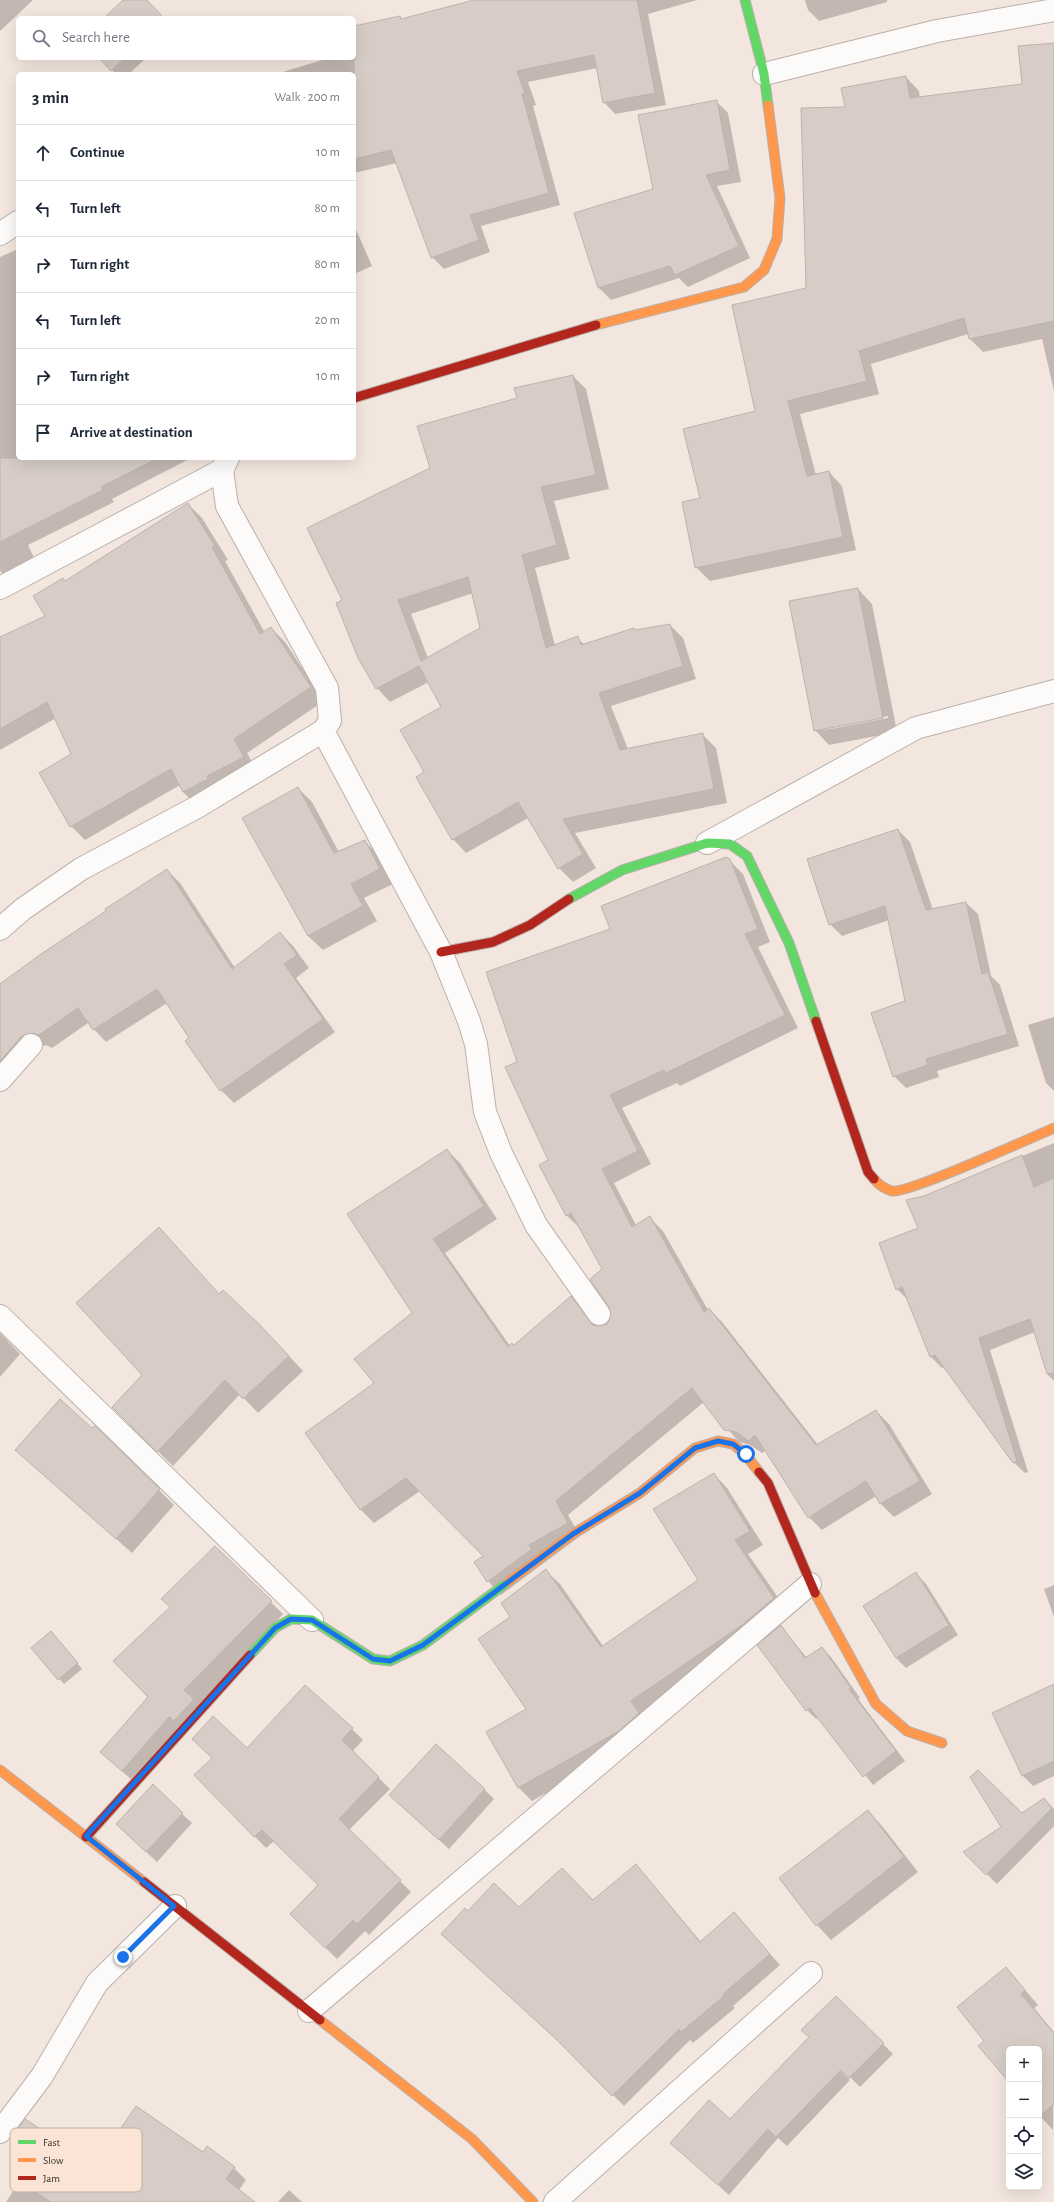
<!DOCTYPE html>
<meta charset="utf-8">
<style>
body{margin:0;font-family:"Alegreya Sans",sans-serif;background:#f2f2f3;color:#1f2937}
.controls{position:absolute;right:12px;bottom:12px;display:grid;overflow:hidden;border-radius:6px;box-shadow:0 4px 16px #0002}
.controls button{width:36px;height:36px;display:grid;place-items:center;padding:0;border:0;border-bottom:1px solid #e0e1e3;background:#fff;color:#1f2937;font:20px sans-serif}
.stop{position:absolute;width:12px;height:12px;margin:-9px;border:3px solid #1a73e8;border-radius:50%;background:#fff}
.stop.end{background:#1a73e8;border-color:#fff;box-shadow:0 1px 4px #0008}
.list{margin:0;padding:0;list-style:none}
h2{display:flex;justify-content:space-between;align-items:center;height:52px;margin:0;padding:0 16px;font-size:17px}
h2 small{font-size:13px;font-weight:400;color:#747a83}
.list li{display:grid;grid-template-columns:26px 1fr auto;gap:12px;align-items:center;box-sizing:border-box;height:56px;padding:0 16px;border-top:1px solid #e0e1e3}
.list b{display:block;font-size:15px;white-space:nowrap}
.list em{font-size:13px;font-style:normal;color:#747a83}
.icon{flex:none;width:22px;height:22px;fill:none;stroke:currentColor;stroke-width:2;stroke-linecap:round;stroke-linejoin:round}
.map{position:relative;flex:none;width:1054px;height:2202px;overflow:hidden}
.search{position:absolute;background:#fff;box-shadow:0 4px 16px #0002;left:16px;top:16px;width:340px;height:44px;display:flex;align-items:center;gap:10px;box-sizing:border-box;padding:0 14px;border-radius:6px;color:#747a83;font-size:15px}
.panel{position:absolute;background:#fff;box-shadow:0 4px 16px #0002;left:16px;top:72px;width:340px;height:388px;border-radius:6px}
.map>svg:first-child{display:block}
.shadow{fill:#0003;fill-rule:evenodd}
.building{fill:#d7cdc6;stroke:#bdb3ae;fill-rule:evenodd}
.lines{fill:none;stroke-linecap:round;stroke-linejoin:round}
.street-casing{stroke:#bab1ab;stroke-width:24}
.fast-casing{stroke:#bab1ab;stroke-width:11}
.slow-casing{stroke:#bab1ab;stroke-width:11}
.jam-casing{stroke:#bab1ab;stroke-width:11}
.street{stroke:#fdfbfa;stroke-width:22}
.fast{stroke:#63d668;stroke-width:9}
.slow{stroke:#ff974d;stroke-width:9}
.jam{stroke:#b3261e;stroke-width:9}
.route{stroke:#1a73e8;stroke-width:5}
.key{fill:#fbe4d6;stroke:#c0aea2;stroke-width:1}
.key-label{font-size:11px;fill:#38302a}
</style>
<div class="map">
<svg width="1054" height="2202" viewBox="0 0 1054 2202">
<rect width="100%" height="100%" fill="#f3e6de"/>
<g class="shadow">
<polygon points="0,0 33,0 0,31"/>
<polygon points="475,0 697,0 648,14 666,105 615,114 604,102 597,68 528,82 536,105 533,106 560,205 481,226 490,252 444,269 432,257 397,163 354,173 354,74 276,74 329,58 354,58 354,27 400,17 403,20"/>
<polygon points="805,0 887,0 887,2 819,21 808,10"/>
<polygon points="1054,44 1054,391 1042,339 983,352 969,338 968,334 871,364 879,394 800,414 816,475 829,472 842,486 856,550 710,581 696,567 701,499 756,412 807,289 846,108 906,77 919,91 920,98 1023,85"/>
<polygon points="100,58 146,58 129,74 116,74"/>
<polygon points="716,101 728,113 741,182 717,186 750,258 688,287 679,278 611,300 599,288 575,214 654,189"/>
<polygon points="354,225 372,266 354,274"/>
<polygon points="18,249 18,458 189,459 112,499 114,502 28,545 39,569 11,582 0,571 0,257"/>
<path d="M 573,376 L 586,389 L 609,489 L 554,501 L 570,559 L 535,568 L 555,646 L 577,638 L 585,645 L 636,631 L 670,625 L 683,638 L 696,679 L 611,706 L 628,749 L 702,734 L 716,748 L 727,803 L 575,833 L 596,868 L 573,882 L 559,868 L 528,818 L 466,853 L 453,839 L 426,772 L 443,707 L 429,682 L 390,702 L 377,688 L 343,601 L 431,469 L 518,398 ZM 473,593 L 481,628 L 428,658 L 411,614 Z"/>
<polygon points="188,504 202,518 228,560 225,561 265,633 271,628 285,642 324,701 247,753 257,771 197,806 183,792 180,785 85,840 71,826 72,755 56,718 0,750 0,650 47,616 65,581"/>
<path d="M 858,589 L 872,604 L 897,732 L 829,745 L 815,730 ZM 888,716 L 888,718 L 825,730 L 825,728 Z"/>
<polygon points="298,788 312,802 339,852 364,841 379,855 393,884 364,898 377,921 323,950 308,936 244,819"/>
<polygon points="898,830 910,842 933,910 966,903 978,914 991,976 1000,985 1019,1046 937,1071 939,1077 906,1088 894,1076 906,1002 889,920 842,936 830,924"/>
<polygon points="729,860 743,874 770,942 758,947 798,1028 680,1086 677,1083 622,1108 651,1164 614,1183 636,1225 650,1218 663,1231 708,1310 709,1309 722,1322 818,1445 876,1411 889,1424 932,1494 894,1517 881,1504 876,1496 822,1530 809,1517 766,1450 762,1453 750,1445 739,1442 704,1402 568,1515 580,1536 501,1595 488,1581 475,1562 484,1556 420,1491 374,1523 361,1510 306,1433 375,1383 413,1313 447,1150 460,1163 497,1219 445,1253 510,1346 514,1346 571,1297 597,1327 607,1325 612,1319 603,1269 580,1228 566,1215 519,1062 612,930"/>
<polygon points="167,870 180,883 235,968 280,933 293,946 309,968 296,978 335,1032 234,1103 221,1090 167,1003 106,1042 88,1023 52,1048 46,1045 35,1049 12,1074 0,1062 0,984"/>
<polygon points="1054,1017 1054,1091 1046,1083 1028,1025"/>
<polygon points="1054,1143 1054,1381 1048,1375 1035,1332 990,1350 1028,1472 1025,1473 1013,1462 944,1367 942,1368 931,1357 908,1300 897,1289 920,1229 924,1196"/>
<polygon points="159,1229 220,1295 276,1342 303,1371 258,1413 240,1394 173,1466 128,1422 143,1376"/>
<polygon points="0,1333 20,1354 0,1377"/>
<polygon points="16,1450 159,1490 174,1505 132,1553"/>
<polygon points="714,1474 727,1488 763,1545 748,1554 788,1612 633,1744 532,1801 518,1787 528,1709 511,1618 546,1571 560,1584 603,1646 699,1581"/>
<polygon points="215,1547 283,1614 135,1783 101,1752 149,1697 171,1607"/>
<polygon points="916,1574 926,1584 958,1635 906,1668 896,1658 864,1606"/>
<polygon points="1054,1585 1054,1617 1044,1589"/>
<polygon points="781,1627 807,1658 822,1648 831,1657 860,1698 858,1699 905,1761 873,1785 819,1717 816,1719 807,1710"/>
<polygon points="56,1638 82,1669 64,1684 32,1648"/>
<polygon points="1054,1697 1054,1776 1033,1786 1023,1776 994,1713"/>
<polygon points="352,1729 363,1740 352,1752 390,1789 349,1830 411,1892 369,1935 365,1931 337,1959 291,1914 319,1885 274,1841 266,1848 195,1775 248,1749"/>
<polygon points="484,1789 494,1799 449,1849 401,1805"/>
<polygon points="1044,1799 1054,1809 1054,1826 997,1884 964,1852"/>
<polygon points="868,1811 882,1826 918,1872 831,1940 817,1925"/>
<polygon points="182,1814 192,1823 157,1862 127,1834"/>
<polygon points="636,1866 701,1942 734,1913 780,1965 733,2006 735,2008 693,2043 690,2040 624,2106 569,2051 442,1934 468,1912 593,1901"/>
<polygon points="1006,1968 1038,2005 1034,2008 1054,2032 1053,2130 1039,2115 1039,2049 1009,2049 1009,2080 986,2041"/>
<polygon points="836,1997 893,2054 860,2087 838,2065 837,2067 850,2080 787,2146 778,2138 729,2195 672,2143 730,2120 810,2037"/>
<polygon points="26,2149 97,2167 203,2153 234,2168 246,2180 239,2190 253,2202 6,2202 35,2157"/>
<polygon points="289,2190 302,2202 278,2202"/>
</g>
<g class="building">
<polygon points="123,0 147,0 164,18 104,18"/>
<polygon points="474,0 637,0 655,93 603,103 594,55 517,71 525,93 522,94 549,193 470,215 479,240 431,258 391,150 354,159 354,26 400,16 401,19"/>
<polygon points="1054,43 1054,321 969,339 964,318 859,351 867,381 788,401 807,476 829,471 843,537 695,568 682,502 700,498 683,429 755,411 732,305 806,288 801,108 845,107 841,88 906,76 910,98 1022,84 1018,46"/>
<polygon points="99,58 125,58 111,71"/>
<polygon points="717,100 730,170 706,175 739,246 675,275 670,266 598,288 574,213 653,189 638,115"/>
<path d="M 573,375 L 596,475 L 541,487 L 557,545 L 522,555 L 546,648 L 578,636 L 581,645 L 634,628 L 635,630 L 670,624 L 683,666 L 599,693 L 620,750 L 703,733 L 714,789 L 563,819 L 583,854 L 558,869 L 518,802 L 452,840 L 416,777 L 424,772 L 400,730 L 441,707 L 419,666 L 376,689 L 358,658 L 336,603 L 342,600 L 307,528 L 430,468 L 417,426 L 517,398 L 514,388 ZM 468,577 L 480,628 L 421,661 L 398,600 Z"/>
<polygon points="0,458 158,458 101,487 103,490 0,542"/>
<polygon points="188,503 215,546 212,547 260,634 271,627 311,687 234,739 244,757 207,776 208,779 183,792 171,769 70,827 39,773 71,754 47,702 0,729 0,637 45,616 33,596 63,578 65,581"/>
<polygon points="858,588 883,718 814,731 789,601"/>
<polygon points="298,787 334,853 365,840 380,869 351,884 363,906 308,936 242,818"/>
<polygon points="898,829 926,910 966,902 982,974 988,972 1008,1034 926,1059 928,1065 893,1077 871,1013 905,1001 885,906 829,925 807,859"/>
<polygon points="726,857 730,859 758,929 745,934 785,1015 666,1073 664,1070 610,1095 638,1151 602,1169 632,1227 650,1216 704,1312 709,1308 816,1445 876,1410 920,1481 880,1504 866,1481 808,1518 755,1435 749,1441 736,1432 724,1430 692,1388 556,1501 568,1523 529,1545 532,1549 487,1582 474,1562 483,1556 406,1478 360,1510 305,1433 374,1383 354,1359 412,1313 347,1214 447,1149 484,1206 433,1239 508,1347 512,1343 514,1345 571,1296 593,1325 601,1326 607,1324 610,1319 609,1307 590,1279 602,1269 571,1213 566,1216 539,1165 548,1160 505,1067 517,1062 486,972 610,929 601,906"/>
<polygon points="167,869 232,969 280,932 297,955 284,964 323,1019 220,1091 185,1041 189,1038 157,989 93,1030 78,1008 39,1035 33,1033 22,1036 0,1061 0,984 41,954 106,911 105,909"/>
<polygon points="1022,1155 1034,1187 1054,1178 1054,1373 1047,1374 1030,1319 979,1338 1017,1461 1013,1463 935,1355 930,1357 902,1287 896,1290 879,1243 918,1228 906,1200 924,1196"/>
<polygon points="159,1227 219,1294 223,1290 261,1326 289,1356 243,1399 225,1380 157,1452 112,1407 142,1375 76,1303"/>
<polygon points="60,1399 92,1428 95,1426 160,1489 116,1539 15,1450"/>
<polygon points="714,1473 750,1531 735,1540 774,1598 742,1625 631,1701 639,1713 619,1731 518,1788 486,1732 526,1709 478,1639 510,1617 501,1603 546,1569 601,1647 698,1580 653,1509"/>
<polygon points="215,1546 272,1601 184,1690 194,1699 174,1721 169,1717 122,1771 100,1752 148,1697 113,1661 170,1607 161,1599"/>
<polygon points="916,1572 949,1625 896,1658 863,1606"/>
<polygon points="781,1625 805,1658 822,1647 851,1688 849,1689 896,1751 863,1777 810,1708 806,1711 757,1645"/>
<polygon points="51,1631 78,1663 58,1680 31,1648"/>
<polygon points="1054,1684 1054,1761 1022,1776 992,1713"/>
<polygon points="305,1685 353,1728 342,1740 379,1777 339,1819 401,1880 357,1924 353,1920 325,1948 290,1914 318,1885 262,1830 254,1837 194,1775 212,1758 192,1739 213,1716 247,1748"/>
<polygon points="436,1744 485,1789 439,1840 389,1795"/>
<polygon points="978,1770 1022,1813 1044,1798 1052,1808 986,1875 963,1852 1001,1827 970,1777"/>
<polygon points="153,1784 183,1813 146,1852 116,1824"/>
<polygon points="868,1810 904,1857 816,1926 779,1878"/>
<polygon points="636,1864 700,1942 734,1912 770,1954 723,1994 724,1996 681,2032 679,2029 612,2096 557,2040 441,1934 465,1908 468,1911 494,1883 519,1907 562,1868 593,1900"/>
<polygon points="1006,1967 1025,1990 1021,1994 1054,2033 1054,2104 1039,2117 1039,2049 1009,2049 1009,2082 978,2046 984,2041 957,2007"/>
<polygon points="836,1996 884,2043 849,2078 841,2070 776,2137 768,2129 718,2185 670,2143 709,2100 730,2119 809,2037 801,2030"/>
<polygon points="136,2106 203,2152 207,2146 235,2167 226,2179 255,2202 51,2202 18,2181 34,2156 12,2137 25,2119 96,2165"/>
</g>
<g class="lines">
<g class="street-casing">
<g id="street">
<polyline points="764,74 937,31 1054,10"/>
<polyline points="0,234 18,222"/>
<polyline points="0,588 222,470"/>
<polyline points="323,731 441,952 469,1021 476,1044 485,1112 501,1153 536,1225 599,1314"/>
<polyline points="707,843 916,728 1054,691"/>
<polyline points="0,929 23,909 81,869 197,807 323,731 330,721 327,688 227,506 222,470 228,458"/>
<polyline points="0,1080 31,1045"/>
<polyline points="0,1316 312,1620"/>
<polyline points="309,2011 810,1584"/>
<polyline points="0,2132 42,2076 97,1983 175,1906"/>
<polyline points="555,2202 811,1973"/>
</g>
</g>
<g class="fast-casing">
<g id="fast">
<polyline points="745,0 764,74 768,105"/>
<polyline points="569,899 622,870 707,843 730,844 747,856 789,943 816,1021"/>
<polyline points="250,1655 275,1628 291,1619 312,1620 373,1659 390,1661 423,1645 508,1582"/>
</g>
</g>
<g class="slow-casing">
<g id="slow">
<polyline points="596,325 744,287 764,270 777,239 780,198 768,105"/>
<path d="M 874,1179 C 879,1185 885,1189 892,1191 C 907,1194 1031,1138 1054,1128"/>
<polyline points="508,1582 573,1534 640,1493 695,1448 718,1441 733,1444 745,1454 759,1472"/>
<polyline points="815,1593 876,1704 907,1731 942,1743"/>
<polyline points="0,1770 144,1882"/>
<polyline points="320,2020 472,2139 533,2202"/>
</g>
</g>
<g class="jam-casing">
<g id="jam">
<polyline points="354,398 596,325"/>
<polyline points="441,952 493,942 530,925 569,899"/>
<polyline points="816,1021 868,1172 874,1179"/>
<polyline points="759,1472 768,1483 815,1593"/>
<polyline points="86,1837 250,1655"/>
<polyline points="144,1882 320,2020"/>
</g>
</g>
<use href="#street" class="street"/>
<use href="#fast" class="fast"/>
<use href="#slow" class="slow"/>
<use href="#jam" class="jam"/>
</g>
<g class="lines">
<polyline class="route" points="123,1957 174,1906 86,1836 275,1628 291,1619 312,1620 373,1659 390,1661 423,1645 573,1534 640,1493 695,1448 718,1441 733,1444 746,1454"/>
</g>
<rect x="10" y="2128" width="132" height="64" rx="6" class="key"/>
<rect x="18" y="2140" width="18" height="4" fill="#63d668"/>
<rect x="18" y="2158" width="18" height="4" fill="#ff974d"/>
<rect x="18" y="2176" width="18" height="4" fill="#b3261e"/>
<g class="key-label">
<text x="43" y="2146">Fast</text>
<text x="43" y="2164">Slow</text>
<text x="43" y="2182">Jam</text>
</g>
</svg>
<div class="controls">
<button>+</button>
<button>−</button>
<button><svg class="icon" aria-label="locate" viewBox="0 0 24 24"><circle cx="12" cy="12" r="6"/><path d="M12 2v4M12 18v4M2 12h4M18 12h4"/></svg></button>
<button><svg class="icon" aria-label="layers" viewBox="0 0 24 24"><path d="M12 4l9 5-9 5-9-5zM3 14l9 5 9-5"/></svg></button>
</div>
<div class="stop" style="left:746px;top:1454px"></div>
<div class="stop end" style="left:123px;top:1957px"></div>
<div class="search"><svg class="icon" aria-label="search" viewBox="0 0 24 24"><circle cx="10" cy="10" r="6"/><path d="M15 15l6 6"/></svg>Search here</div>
<section class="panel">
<h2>3 min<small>Walk · 200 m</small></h2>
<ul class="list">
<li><svg class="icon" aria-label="ahead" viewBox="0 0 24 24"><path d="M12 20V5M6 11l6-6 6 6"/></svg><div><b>Continue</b></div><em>10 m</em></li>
<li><svg class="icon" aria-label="left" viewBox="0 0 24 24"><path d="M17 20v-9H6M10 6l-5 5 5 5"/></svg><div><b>Turn left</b></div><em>80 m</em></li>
<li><svg class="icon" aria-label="right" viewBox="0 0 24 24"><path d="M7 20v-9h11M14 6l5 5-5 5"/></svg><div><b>Turn right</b></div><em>80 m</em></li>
<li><svg class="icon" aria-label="left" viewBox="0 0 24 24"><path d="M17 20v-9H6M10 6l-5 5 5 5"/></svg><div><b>Turn left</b></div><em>20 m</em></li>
<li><svg class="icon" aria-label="right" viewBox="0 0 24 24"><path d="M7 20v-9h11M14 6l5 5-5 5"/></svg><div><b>Turn right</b></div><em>10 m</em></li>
<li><svg class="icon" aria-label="arrive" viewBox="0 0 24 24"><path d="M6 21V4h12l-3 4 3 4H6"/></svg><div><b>Arrive at destination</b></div></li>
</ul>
</section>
</div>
